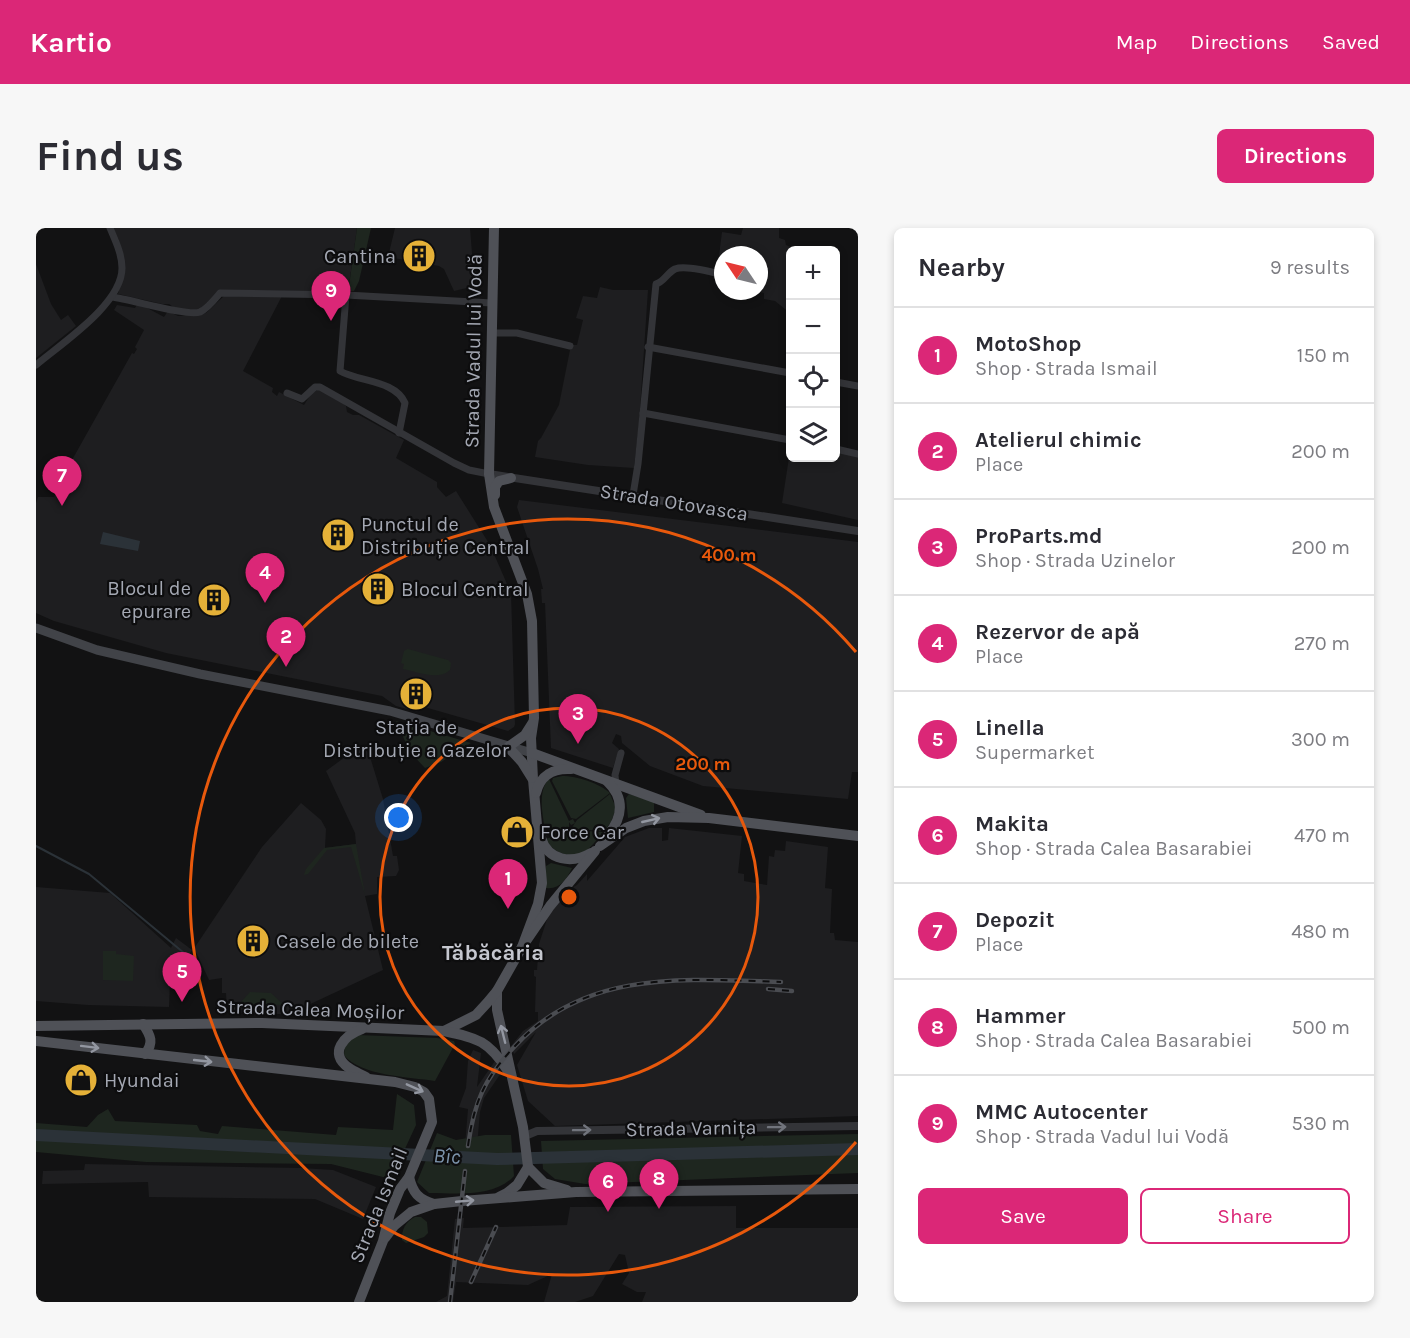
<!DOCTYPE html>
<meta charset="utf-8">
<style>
body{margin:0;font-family:Karla,sans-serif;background:#f7f7f7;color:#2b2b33}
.controls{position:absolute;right:18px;top:18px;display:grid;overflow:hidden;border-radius:9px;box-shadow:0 3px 9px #0003}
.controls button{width:54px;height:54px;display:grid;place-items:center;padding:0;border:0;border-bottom:2px solid #e1e1e2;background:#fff;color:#2b2b33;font:30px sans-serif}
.compass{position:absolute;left:678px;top:18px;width:54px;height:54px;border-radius:50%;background:#fff;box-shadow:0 3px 9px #0003;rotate:305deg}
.you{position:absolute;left:363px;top:590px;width:21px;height:21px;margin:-15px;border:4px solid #fff;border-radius:50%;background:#1a73e8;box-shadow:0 0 0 9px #1a73e833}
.badge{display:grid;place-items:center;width:39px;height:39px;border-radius:50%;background:#db2777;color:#fff;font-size:20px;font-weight:700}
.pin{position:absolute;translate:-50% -50px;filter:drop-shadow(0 2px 3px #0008)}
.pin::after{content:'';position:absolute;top:32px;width:21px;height:18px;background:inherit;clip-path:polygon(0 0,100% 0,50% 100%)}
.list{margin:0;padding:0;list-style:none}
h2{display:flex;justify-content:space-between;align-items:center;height:78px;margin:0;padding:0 24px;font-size:26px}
h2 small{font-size:20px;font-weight:400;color:#7c7c81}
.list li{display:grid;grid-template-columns:39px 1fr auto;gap:18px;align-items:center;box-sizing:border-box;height:96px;padding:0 24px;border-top:2px solid #e1e1e2}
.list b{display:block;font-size:22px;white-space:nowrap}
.list p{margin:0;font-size:20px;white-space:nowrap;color:#7c7c81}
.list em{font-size:20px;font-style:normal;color:#7c7c81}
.actions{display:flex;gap:12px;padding:18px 24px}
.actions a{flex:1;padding:14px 0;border:2px solid #db2777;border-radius:9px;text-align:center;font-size:21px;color:#db2777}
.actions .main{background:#db2777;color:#fff}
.icon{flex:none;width:33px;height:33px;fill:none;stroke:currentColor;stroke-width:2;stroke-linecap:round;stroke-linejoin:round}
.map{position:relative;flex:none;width:822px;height:1074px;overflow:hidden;border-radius:9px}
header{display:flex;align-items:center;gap:36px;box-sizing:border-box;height:84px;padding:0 30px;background:#db2777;color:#fff}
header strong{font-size:28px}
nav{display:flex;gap:33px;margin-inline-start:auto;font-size:21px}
.intro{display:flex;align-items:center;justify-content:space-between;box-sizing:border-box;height:144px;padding:0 36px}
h1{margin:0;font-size:42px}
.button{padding:15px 27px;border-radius:9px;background:#db2777;color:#fff;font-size:21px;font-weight:700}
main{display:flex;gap:36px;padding:0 36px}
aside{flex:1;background:#fff;border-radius:9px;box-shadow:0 3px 9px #0003}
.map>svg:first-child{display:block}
.built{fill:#1e1e20}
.green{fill:#1e261f}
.water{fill:#2b3238}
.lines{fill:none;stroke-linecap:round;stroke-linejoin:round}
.stream{stroke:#2b3238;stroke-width:2}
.river{stroke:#2b3238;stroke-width:12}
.minor{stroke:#333438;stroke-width:7}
.tertiary{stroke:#333438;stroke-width:8}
.secondary{stroke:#414348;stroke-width:9}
.primary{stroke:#4f5157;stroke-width:10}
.rail-casing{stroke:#4a4c51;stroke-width:4.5}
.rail{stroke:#0d0d0e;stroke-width:2;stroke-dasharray:7;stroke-linecap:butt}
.oneway{stroke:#9397a1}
.oneway2{stroke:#71747c}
.ring{fill:none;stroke:#e8590c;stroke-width:3}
.labels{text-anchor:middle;stroke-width:4.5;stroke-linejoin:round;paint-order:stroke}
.poi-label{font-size:20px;fill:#a4a8b3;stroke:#0d0d0e;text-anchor:start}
.street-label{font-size:20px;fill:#a4a8b3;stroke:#0d0d0e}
.water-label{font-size:21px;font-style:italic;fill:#7d94ac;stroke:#0d0d0e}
.quarter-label{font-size:22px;font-weight:bold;fill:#c5c7cf;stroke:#0d0d0e}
.centre{fill:#e8590c;stroke:#0d0d0e;stroke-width:3}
.ring-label{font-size:18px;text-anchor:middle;font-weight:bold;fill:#e8590c;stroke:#0d0d0e;stroke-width:4.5;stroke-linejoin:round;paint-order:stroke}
</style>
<header>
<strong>Kartio</strong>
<nav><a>Map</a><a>Directions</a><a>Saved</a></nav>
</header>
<div class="intro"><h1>Find us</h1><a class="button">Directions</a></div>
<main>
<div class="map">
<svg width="822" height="1074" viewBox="0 0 822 1074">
<rect width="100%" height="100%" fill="#121213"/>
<g class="built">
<polygon points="77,0 321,0 312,64 185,62 163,82 140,81 133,76 126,76 82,66 89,39 82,10"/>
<polygon points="359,0 434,0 436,25 441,51 438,54 439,58 418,63 408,41 403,38 352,29"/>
<polygon points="707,0 743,0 743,10 749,12 750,17 755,19 753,27 754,85 739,73 728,71 728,65 718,63 723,63 723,27 683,28 686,4 705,7"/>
<polygon points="0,36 15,76 25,92 32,87 40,98 0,130"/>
<polygon points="564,59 577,62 612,62 603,196 598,240 552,237 499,229 502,213 505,210 523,177 534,122 536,117 541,117 547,92 540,90 547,68 561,70"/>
<polygon points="247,66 207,143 237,160 236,164 241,168 243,164 268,177 275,166 283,161 304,173 310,178 311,184 317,187 323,187 368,212 360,230 401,254 401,259 410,269 420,263 454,317 475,365 479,496 478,499 472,503 371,474 382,484 360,478 346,468 130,425 18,393 0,385 0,275 2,269 18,269 31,241 28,239 32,231 36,232 96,125 98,126 101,121 99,119 108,102 78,82 81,77 99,80 102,75 128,89 132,83 142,88 162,87 170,85 188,68"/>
<polygon points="754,223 754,230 800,230 800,224 822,229 822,292 746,275"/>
<polygon points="483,272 822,314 822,544 816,544 812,571 667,558 614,538 586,515 585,508 580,506 576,515 583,521 577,540 515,520 509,375 506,375 505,361 507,361 502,341 481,279"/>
<polygon points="320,521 331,523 335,532 347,571 357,628 361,628 363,642 360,648 341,649 341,666 329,668 347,742 268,779 266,787 191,784 190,765 186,765 186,750 173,752 160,724 157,722 226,619 265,575 285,592 290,601 289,620 320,616 319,605 290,543"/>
<polygon points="613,600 626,600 626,613 632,612 633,600 706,608 702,645 708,646 708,653 731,657 733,628 738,629 739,622 749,623 750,613 792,619 789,660 796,661 794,705 798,705 799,712 822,714 822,888 519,898 492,873 481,837 500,804 478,826 475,818 487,803 502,793 502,784 499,784 500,749 498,748 498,742 501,742 503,716 512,688 532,662 541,657 551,646 551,653 589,609"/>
<polygon points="0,659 74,665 135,720 140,710 156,722 134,754 133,779 52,777 0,773"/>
<polygon points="437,822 445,825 441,859 459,833 465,845 448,870 444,884 441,918 429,917 432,881 423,879 430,860 432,833"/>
<polygon points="49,936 265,940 297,942 340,959 327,991 279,971 113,969 112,954 6,956 7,943 48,942"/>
<polygon points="700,978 700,1000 822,1000 822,1074 606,1074 610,1064 601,1064 586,1056 593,1045 589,1027 583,1026 557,1068 539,1074 508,1074 516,1046 492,1057 420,1054 417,1074 400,1074 411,1068 419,991 428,990 427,1000 531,997 534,979"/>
</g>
<g class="green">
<polygon points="321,0 335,0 323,53 318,63 315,63 313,58"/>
<path d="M 372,421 L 412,432 L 415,435 L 414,442 C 402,453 382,444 367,441 L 368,436 L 365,435 L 368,423 Z"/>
<polygon points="360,493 435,515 405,534 389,540 374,524"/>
<path d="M 526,548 C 541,548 563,555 574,565 L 540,591 L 535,590 L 516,553 L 517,550 Z"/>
<path d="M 513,551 L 533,593 L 537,591 L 539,595 L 535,597 L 533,594 L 533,600 L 510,608 C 508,592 500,564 513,551 Z"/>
<polygon points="574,566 580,580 575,594 568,603 535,601 541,592"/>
<polygon points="593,566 618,574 618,584 592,590 590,570"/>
<path d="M 532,602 L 567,604 C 562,610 557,617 551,622 C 537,632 517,626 510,611 Z"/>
<polygon points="320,616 329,667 315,619 291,622 272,646 268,647 270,641 288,620"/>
<path d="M 515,635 L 536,640 C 531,651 523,662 510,660 L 510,638 Z"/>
<polygon points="67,723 80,723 80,726 98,728 97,753 67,752"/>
<polygon points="214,764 235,765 248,777 206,776 205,774"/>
<path d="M 321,807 L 401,810 L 418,813 L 419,816 L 399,853 C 374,849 324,848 308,827 L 309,816 Z"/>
<polygon points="361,866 378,877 380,897 355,951 295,936 110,934 0,924 0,895 51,899 62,887 72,881 79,893 161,897 164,903 182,906 186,898 300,907 302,899 357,902"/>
<path d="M 401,905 L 420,912 L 449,907 L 475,907 L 478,948 C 458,970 420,965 393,965 L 381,954 Z"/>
<polygon points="822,906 822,945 549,956 519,951 507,941 505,913"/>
<path d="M 379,989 L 385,989 L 391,994 L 392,1005 L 388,1009 L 370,1015 L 366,1012 C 365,1002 370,993 379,989 Z"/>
</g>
<polygon class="water" points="67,304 104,313 102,323 64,316"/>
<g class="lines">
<polyline class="stream" points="0,618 53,646 148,725"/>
<polyline class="river" points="0,907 461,931 822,921"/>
<g class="minor">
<path d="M 310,67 L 304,143 C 323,154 359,152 369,175 L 363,205"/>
<path d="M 76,69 C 94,71 152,89 164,84 C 172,80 178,72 184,65 L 310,67 L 456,75"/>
<polyline points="455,105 481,105 534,118"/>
<polyline points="612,119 754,145"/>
<path d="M 0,137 C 26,115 86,76 86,40 C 86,26 79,12 74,0"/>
<polyline points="800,154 822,158"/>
<polyline points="251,165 266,171 279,159 284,159 418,235 433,242 453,246"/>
<polyline points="607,185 754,212"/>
<polyline points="800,221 822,226"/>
<path d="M 597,267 L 602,236 L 620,56 C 628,54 631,45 639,41 C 649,37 676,44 687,47"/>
<polyline points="580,557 579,547 585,525"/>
</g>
<g class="tertiary">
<polyline points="453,246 822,303"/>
<polyline points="489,908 501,903 822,898"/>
</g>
<polyline class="secondary" points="0,400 61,422 164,446 354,483 496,525"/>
<g class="primary">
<polyline points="458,0 453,246 458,279 491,366 496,393 498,490 495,510 497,551 506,655 502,676 486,719"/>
<polyline points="459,267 459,259 463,253 475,250"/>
<polyline points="496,496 489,507 472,519 486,534 496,550"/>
<polyline points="496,525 665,587"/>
<path d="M 571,553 C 589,570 587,589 572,607"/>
<path d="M 500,565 C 504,547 518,540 535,541"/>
<path d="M 505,610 C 512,633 536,636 555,625"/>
<polyline points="564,618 590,600 608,593 632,589 673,590 822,608"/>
<polyline points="461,763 461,782 487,899 492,939 481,957 471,965 463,969"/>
<path d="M 107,796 C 115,808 118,815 109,826"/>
<polyline points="0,798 226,795 408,803 440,787 451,775 461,763 486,719 514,678 559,623"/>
<path d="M 326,801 C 309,807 291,825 313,840 C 318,844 325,846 330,849"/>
<path d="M 408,803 C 442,810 453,813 472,843"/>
<polyline points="0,813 359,854 379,859 388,864 393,871 396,894 373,949 364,961 354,985 347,1013 323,1074"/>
<polyline points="492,939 508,955 531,962"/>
<path d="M 373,949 C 377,965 382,971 398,976"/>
<polyline points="349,1010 358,998 375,984 398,976 426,973 540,964 822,961"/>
</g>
<g class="rail-casing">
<g id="rail">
<polyline points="732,761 756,763"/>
<path d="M 432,918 C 438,874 448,851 479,818 C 550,741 650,751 745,754"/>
<polyline points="435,1054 460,999"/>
<polyline points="414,1074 429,943"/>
</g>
</g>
<use href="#rail" class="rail"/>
</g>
<defs><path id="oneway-shaft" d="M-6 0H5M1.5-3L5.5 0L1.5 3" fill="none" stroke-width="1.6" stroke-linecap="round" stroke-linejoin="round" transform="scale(1.5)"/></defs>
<g class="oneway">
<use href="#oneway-shaft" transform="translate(615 592) rotate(-13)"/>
<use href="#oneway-shaft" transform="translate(467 806) rotate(-104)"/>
<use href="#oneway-shaft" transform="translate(54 819) rotate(7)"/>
<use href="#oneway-shaft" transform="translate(167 833) rotate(6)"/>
<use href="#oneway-shaft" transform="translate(379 860) rotate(24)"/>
<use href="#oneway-shaft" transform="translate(429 973) rotate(-5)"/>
</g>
<g class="oneway2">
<use href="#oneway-shaft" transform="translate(741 899) rotate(-1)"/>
<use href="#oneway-shaft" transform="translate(546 902) rotate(-1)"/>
</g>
<g class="ring">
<circle cx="533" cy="669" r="189"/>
<path d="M820 914A378 378 0 1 1 820 424"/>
</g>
<defs>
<g id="building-disc" transform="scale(1.725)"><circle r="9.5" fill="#e5b138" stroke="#0d0d0e"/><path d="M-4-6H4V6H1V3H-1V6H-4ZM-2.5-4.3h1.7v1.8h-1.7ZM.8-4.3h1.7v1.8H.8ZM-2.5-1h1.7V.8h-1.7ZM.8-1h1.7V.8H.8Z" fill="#111"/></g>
<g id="shop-disc" transform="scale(1.725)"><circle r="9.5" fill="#e5b138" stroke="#0d0d0e"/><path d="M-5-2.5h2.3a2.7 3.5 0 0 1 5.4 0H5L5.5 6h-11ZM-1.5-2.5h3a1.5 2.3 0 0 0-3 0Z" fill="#111"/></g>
</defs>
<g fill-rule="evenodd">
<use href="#building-disc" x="383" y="28"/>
<use href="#building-disc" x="302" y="307"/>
<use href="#building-disc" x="342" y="361"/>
<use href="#building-disc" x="178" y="372"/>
<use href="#building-disc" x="380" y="466"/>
<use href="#shop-disc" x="481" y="604"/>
<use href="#building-disc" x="217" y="713"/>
<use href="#shop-disc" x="45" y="852"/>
</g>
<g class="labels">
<g class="poi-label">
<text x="360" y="35" text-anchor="end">Cantina</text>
<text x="325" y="303">Punctul de<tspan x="325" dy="23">Distribuție Central</tspan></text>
<text x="155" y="367" text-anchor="end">Blocul de<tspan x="155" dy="23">epurare</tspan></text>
<text x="365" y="368">Blocul Central</text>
<text x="380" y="506" text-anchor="middle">Stația de<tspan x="380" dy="23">Distribuție a Gazelor</tspan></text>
<text x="504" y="611">Force Car</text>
<text x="240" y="720">Casele de bilete</text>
<text x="68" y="859">Hyundai</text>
</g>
<g class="street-label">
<text transform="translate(437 123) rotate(-89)" y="7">Strada Vadul lui Vodă</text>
<text transform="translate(638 274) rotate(9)" y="7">Strada Otovasca</text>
<text transform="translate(274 781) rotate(2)" y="7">Strada Calea Moșilor</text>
<text transform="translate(655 900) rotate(-1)" y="7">Strada Varnița</text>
<text transform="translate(342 977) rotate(-68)" y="7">Strada Ismail</text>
</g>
<g class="water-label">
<text transform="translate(411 928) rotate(3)" y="7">Bîc</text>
</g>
<g class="quarter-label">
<text x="457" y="732">Tăbăcăria</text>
</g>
</g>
<circle cx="533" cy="669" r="9" class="centre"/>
<g class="ring-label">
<text x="693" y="333">400 m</text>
<text x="667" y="542">200 m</text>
</g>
</svg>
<div class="controls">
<button>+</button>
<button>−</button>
<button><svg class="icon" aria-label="locate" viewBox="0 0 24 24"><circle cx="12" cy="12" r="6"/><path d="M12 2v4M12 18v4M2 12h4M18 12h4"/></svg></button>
<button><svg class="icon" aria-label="layers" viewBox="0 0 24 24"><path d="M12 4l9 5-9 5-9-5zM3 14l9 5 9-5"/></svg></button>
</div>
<svg class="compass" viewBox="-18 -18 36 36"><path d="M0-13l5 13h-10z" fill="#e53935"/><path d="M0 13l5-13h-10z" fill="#7c7c81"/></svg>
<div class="you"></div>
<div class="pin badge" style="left:472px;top:681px">1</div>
<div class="pin badge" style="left:250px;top:439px">2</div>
<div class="pin badge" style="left:542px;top:516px">3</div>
<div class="pin badge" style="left:229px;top:375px">4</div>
<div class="pin badge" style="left:146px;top:774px">5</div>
<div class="pin badge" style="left:572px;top:984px">6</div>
<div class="pin badge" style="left:26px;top:278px">7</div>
<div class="pin badge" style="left:623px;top:981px">8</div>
<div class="pin badge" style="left:295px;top:93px">9</div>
</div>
<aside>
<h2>Nearby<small>9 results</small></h2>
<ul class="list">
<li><span class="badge">1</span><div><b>MotoShop</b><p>Shop · Strada Ismail</p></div><em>150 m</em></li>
<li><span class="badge">2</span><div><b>Atelierul chimic</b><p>Place</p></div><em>200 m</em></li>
<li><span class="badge">3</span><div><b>ProParts.md</b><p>Shop · Strada Uzinelor</p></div><em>200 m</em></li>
<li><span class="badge">4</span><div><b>Rezervor de apă</b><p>Place</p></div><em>270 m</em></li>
<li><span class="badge">5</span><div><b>Linella</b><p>Supermarket</p></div><em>300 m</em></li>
<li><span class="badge">6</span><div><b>Makita</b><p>Shop · Strada Calea Basarabiei</p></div><em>470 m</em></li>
<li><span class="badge">7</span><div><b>Depozit</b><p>Place</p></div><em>480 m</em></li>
<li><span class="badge">8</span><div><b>Hammer</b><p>Shop · Strada Calea Basarabiei</p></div><em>500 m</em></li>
<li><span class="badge">9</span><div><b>MMC Autocenter</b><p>Shop · Strada Vadul lui Vodă</p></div><em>530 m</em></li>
</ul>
<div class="actions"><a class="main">Save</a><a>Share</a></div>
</aside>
</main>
